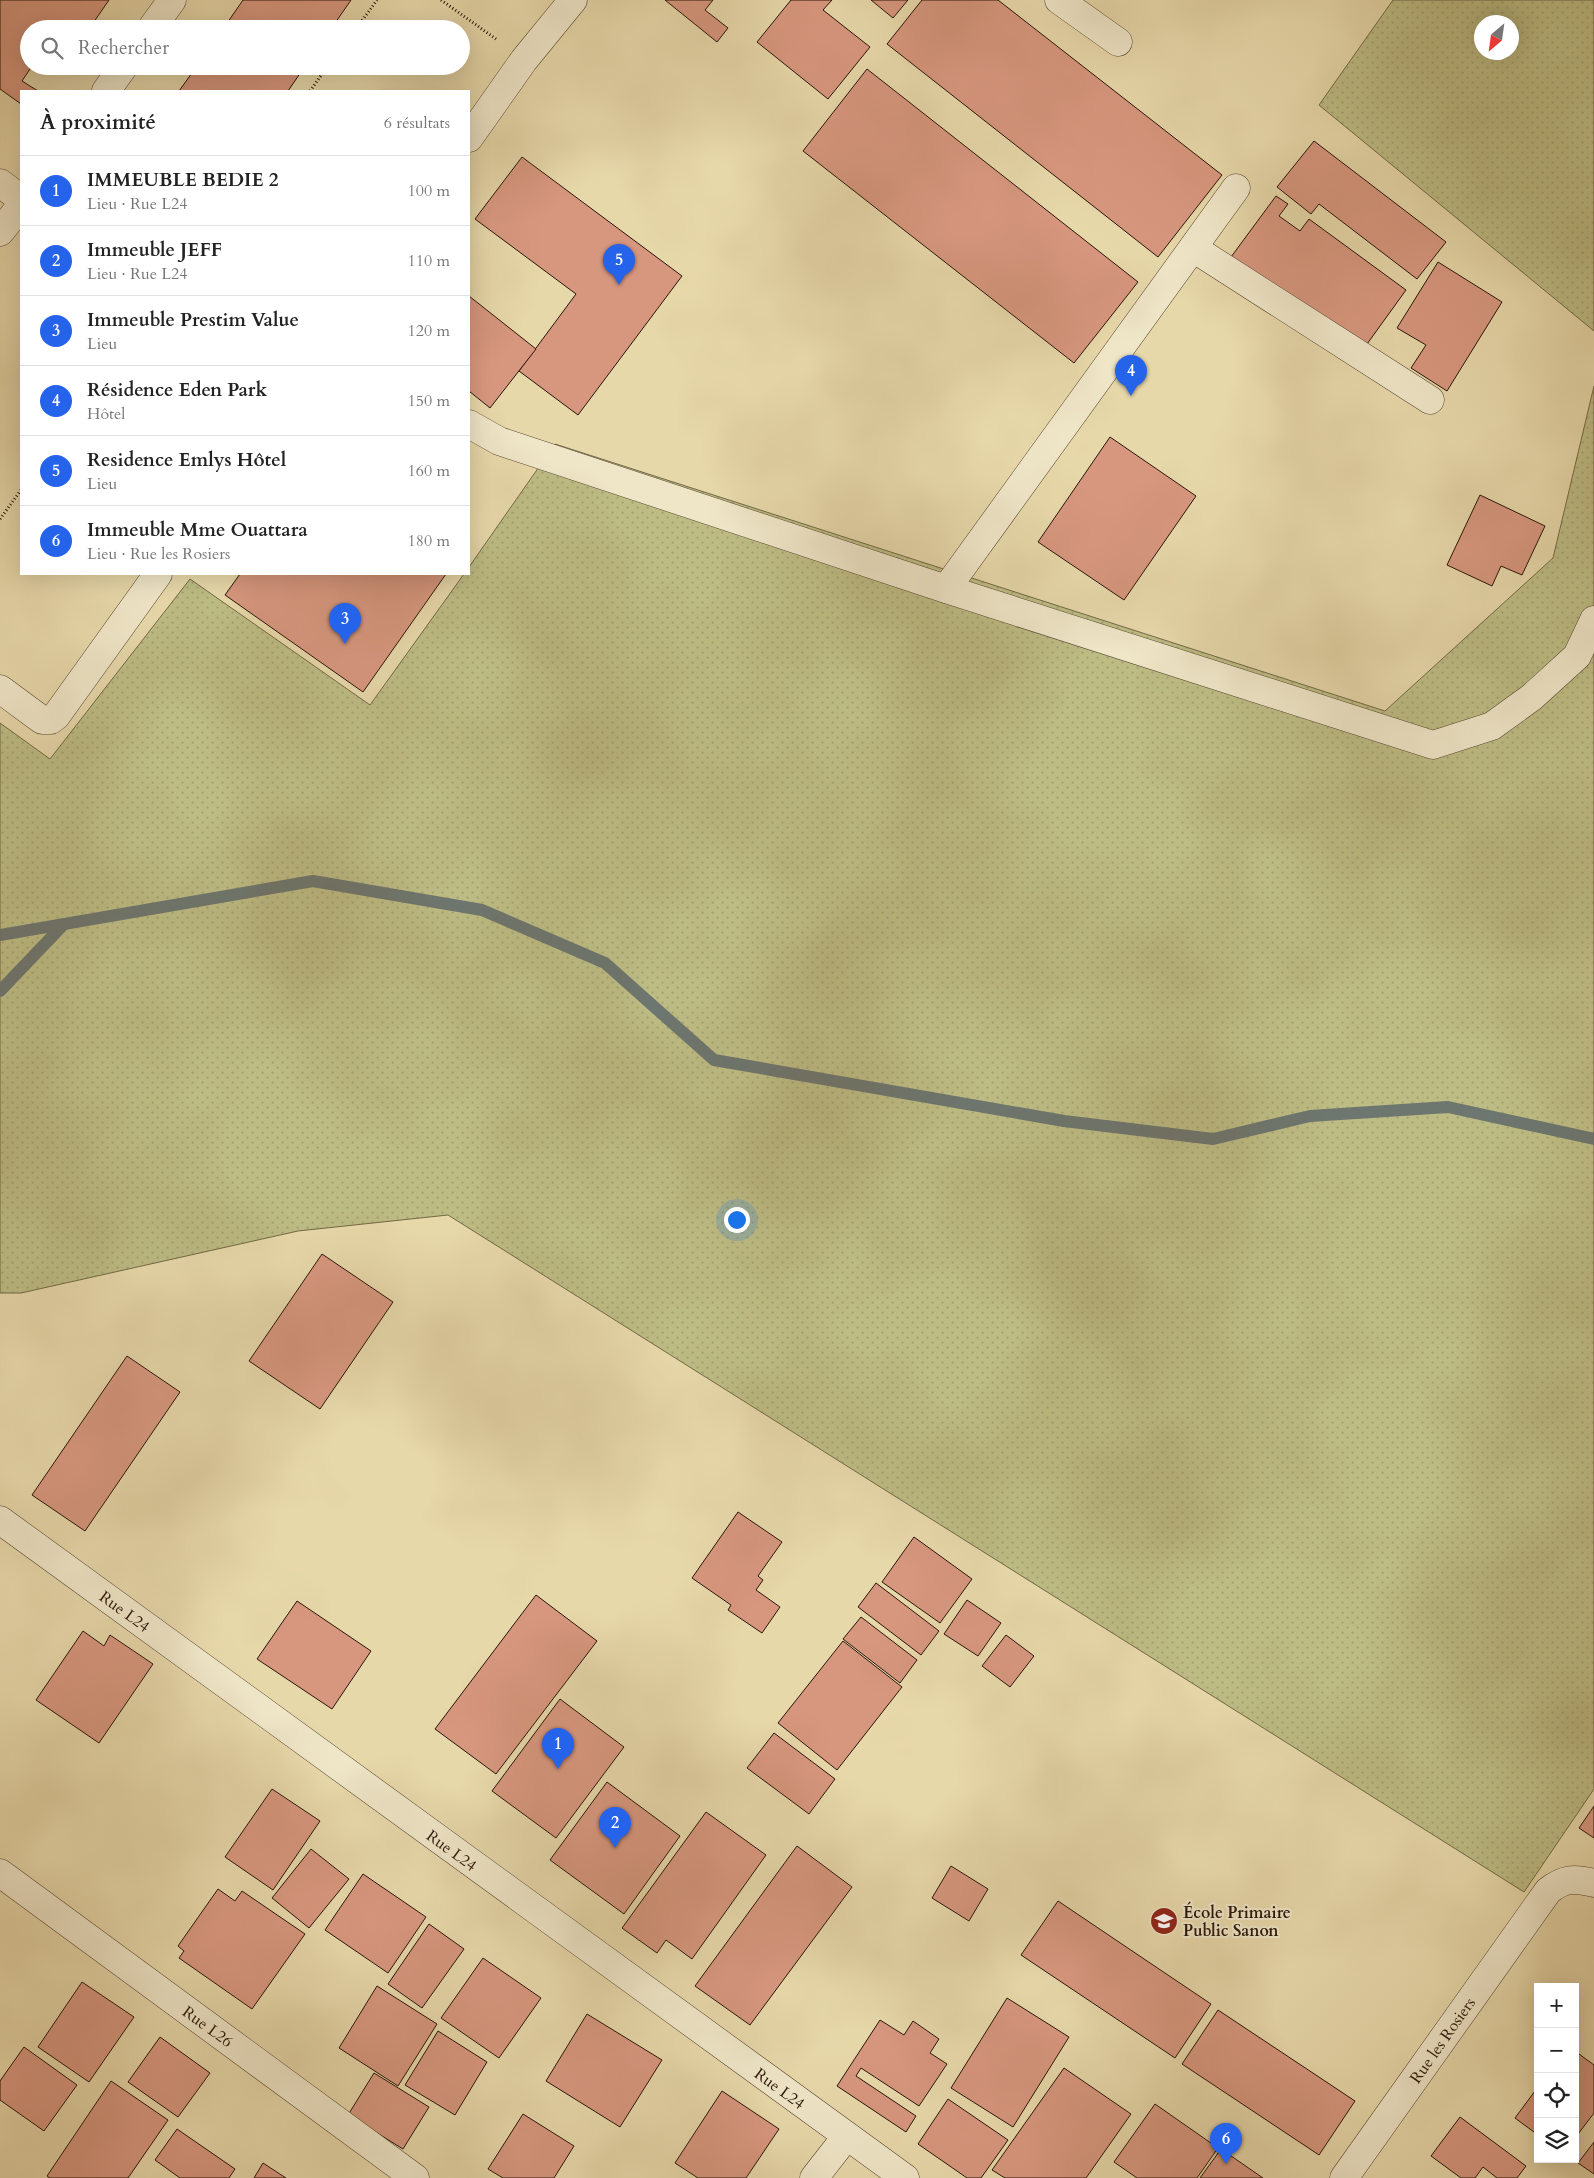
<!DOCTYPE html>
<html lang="fr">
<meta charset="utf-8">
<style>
body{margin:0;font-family:Cardo,serif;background:#f2f2f2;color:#222}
.controls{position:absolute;right:15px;bottom:15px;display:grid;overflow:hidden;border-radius:0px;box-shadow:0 5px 20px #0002}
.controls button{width:45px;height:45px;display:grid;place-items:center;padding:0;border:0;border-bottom:1px solid #e0e0e0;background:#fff;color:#222;font:25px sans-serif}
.compass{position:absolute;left:1474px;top:15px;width:45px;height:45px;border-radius:50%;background:#fff;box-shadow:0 5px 20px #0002;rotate:209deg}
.you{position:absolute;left:736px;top:1219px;width:18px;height:18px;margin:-12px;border:4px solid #fff;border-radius:50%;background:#1a73e8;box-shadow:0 0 0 8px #1a73e833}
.badge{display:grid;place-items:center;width:32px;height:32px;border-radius:50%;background:#2563eb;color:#fff;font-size:16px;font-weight:700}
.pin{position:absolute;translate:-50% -41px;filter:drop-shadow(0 1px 2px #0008)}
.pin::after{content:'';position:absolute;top:26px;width:18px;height:15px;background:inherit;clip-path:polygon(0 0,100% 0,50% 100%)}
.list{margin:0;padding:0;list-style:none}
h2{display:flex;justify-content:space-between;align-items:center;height:65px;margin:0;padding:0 20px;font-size:21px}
h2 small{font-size:16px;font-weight:400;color:#767676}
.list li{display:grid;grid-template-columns:32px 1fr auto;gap:15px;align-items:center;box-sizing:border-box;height:70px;padding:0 20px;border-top:1px solid #e0e0e0}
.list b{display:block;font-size:19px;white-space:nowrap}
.list p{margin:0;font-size:16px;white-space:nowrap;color:#767676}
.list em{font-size:16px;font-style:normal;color:#767676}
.icon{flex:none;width:28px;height:28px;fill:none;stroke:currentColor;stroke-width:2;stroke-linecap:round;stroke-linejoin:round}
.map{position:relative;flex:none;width:1594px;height:2178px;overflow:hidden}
.search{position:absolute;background:#fff;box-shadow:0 5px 20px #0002;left:20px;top:20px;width:450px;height:55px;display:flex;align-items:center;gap:12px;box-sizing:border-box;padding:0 18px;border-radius:28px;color:#767676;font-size:19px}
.panel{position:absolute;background:#fff;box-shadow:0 5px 20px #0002;left:20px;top:90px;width:450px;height:485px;border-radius:0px}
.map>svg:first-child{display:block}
.grass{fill:url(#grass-dots);stroke:#736846;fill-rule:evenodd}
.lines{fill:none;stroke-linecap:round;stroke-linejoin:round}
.stream{stroke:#6d766f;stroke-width:12}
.building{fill:#d7977f;stroke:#291507}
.minor-casing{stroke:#584630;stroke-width:29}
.path{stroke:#291507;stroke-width:3;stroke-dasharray:1 2.5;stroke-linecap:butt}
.minor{stroke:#efe6c8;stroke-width:28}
.labels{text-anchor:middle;stroke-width:4;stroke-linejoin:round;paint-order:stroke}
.street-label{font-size:16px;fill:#291507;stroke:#efe6c8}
.poi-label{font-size:16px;font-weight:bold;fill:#291507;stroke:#efe6c8;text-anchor:start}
</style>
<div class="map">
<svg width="1594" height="2178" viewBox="0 0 1594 2178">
<defs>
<pattern id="grass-dots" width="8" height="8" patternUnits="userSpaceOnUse" patternTransform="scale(1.25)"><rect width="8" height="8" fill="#bdbc84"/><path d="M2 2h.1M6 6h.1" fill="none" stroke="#a2a170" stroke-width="1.8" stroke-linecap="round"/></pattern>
</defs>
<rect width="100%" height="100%" fill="#e7d8aa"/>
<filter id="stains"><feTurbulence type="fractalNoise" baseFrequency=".004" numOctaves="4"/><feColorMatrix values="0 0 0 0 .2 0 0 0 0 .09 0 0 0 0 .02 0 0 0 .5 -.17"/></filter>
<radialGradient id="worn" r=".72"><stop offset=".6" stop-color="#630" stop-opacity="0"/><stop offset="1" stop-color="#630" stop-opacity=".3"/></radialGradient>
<g class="grass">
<path d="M 1393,0 L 1594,0 L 1594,331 L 1319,105 ZM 1482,22 L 1512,22 L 1512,52 L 1482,52 Z"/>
<polygon points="1594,386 1594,1789 1524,1892 448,1215 298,1231 21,1293 0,1293 0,723 50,759 190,579 370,705 464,574 469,574 469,567 555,444 1385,711 1553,558"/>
</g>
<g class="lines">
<g class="stream">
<polyline points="0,935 313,881 482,910 605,963 714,1060 1064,1121 1213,1139 1310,1116 1448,1107 1594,1139"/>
<polyline points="0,991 64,924"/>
</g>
</g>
<g class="building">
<polygon points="0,0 109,0 89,29 29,29 29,66 32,66 22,81 38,91 21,91 21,104 0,89"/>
<polygon points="243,0 351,0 331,29 223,29"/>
<polygon points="665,0 713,0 705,10 728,28 717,42"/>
<polygon points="791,0 832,0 823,10 870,47 828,99 757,42"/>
<polygon points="871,0 908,0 893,18"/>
<polygon points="922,0 998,0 1222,175 1158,257 887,44"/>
<polygon points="197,66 305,66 288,91 179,91"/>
<polygon points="867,69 1138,282 1074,363 803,151"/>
<polygon points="1314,141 1446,242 1417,279 1319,204 1311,214 1277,187"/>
<polygon points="522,157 682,276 578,415 519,371 576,294 475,219"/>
<polygon points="1276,196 1288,204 1279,216 1300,231 1309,219 1406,290 1362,351 1231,257"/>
<polygon points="1438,262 1502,302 1447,391 1411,368 1426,345 1397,328"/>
<polygon points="469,296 536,349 490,408 469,391"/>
<polygon points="1110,437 1196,496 1124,600 1038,542"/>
<polygon points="1480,495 1545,526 1522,575 1501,566 1492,586 1447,565"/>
<polygon points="240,574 446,574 363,692 225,595"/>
<polygon points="322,1254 393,1302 320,1409 249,1361"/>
<polygon points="127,1356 180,1392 85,1531 32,1495"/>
<polygon points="738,1512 782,1542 758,1576 763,1580 756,1590 780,1607 762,1633 728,1610 731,1605 692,1578"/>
<polygon points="914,1537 972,1579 940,1623 882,1582"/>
<polygon points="876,1583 939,1631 921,1655 858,1607"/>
<polygon points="536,1595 597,1641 496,1774 435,1729"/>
<polygon points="967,1600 1001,1623 978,1656 944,1634"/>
<polygon points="297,1601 371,1651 332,1709 257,1659"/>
<polygon points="861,1617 917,1660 900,1683 843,1639"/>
<polygon points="83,1631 104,1646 110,1635 153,1664 99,1743 36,1700"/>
<polygon points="1006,1635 1034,1656 1010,1687 982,1666"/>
<polygon points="843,1641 902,1687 837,1770 778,1723"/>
<polygon points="560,1699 624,1747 556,1838 492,1791"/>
<polygon points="774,1733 835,1779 809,1814 747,1768"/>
<polygon points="607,1782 680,1836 624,1914 550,1860"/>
<polygon points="272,1789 320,1821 273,1890 225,1857"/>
<polygon points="1594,1806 1594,1838 1579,1828"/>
<polygon points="706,1812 766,1855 692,1959 666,1940 657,1953 622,1928"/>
<polygon points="797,1846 852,1887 750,2025 695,1986"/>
<polygon points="311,1849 349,1879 309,1928 272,1898"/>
<polygon points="951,1866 988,1889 969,1921 932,1898"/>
<polygon points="363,1874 426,1917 388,1973 325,1930"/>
<polygon points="218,1889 235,1901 242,1891 305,1934 252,2009 179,1958 184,1951 178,1946"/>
<polygon points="1058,1901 1211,2004 1175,2058 1021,1955"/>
<polygon points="429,1924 464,1949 422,2008 388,1984"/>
<polygon points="483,1958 541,1998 499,2058 441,2018"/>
<polygon points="82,1982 134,2017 89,2082 38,2047"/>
<polygon points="377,1986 437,2024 398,2086 339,2048"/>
<polygon points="1007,1998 1069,2037 1013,2127 951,2088"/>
<polygon points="1218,2010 1355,2101 1319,2155 1182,2064"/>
<polygon points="587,2014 662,2060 620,2127 546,2081"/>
<polygon points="880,2020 904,2035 913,2021 939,2039 930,2053 947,2064 919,2106 861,2068 856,2076 916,2116 906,2132 837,2086"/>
<polygon points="438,2031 487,2062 455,2115 405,2085"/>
<polygon points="160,2037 210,2073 178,2117 128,2082"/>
<polygon points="24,2047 77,2085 44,2131 0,2100 0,2081"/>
<polygon points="1575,2051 1594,2065 1594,2113 1575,2138"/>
<polygon points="1064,2068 1131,2114 1086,2178 1005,2178 992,2170"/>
<polygon points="374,2073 429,2107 403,2149 348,2115"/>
<polygon points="111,2081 168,2120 128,2178 50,2178 47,2176"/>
<polygon points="1538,2087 1538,2135 1515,2118"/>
<polygon points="722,2091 779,2129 746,2178 698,2178 675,2163"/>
<polygon points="948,2099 1008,2140 981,2178 967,2178 918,2144"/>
<polygon points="1155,2104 1218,2148 1197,2178 1137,2178 1114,2162"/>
<polygon points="523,2114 574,2146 554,2178 503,2178 488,2169"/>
<polygon points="1460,2117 1526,2166 1517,2178 1497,2178 1483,2167 1475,2178 1461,2178 1431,2156"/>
<polygon points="177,2129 235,2169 229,2178 180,2178 155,2160"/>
<polygon points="1594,2142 1594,2174 1578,2163"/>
<polygon points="1221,2149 1263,2178 1200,2178"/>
<polygon points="263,2163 286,2178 254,2178"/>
</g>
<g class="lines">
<g class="minor-casing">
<g id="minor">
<polyline points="1059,0 1118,42"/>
<polyline points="151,29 172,0"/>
<polyline points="106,91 124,66"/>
<polyline points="469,138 524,60 573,0"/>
<polyline points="0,183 21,199"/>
<polyline points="0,232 21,206"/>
<polyline points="1193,248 1430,400"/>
<polyline points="469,424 499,441 946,589 1433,745 1492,726 1532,697 1577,656 1594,620"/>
<polyline points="946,589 1236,188"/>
<polyline points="0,689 42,720 51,720 56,716 158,574"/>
<polyline points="0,1520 905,2178"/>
<polyline points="0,1873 415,2178"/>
<polyline points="814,2178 846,2137"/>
<path d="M 1344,2178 L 1548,1891 C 1564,1878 1575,1878 1594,1883"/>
</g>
</g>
<g class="path">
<polyline points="441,0 496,39"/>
<polyline points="356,29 377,0"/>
<polyline points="310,91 328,66"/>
<polyline points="0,519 21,490"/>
</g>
<use href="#minor" class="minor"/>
</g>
<defs>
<g id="school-disc" transform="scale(1.4375)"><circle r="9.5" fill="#8f2418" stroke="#efe6c8"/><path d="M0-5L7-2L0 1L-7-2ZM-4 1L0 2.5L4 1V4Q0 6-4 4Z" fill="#fff"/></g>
</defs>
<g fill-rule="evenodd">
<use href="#school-disc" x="1164" y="1921"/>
</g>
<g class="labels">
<g class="street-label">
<text transform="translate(125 1611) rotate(36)" y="6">Rue L24</text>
<text transform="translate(452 1850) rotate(36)" y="6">Rue L24</text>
<text transform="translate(208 2026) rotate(36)" y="6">Rue L26</text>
<text transform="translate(1442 2040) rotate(-55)" y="6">Rue les Rosiers</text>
<text transform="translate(780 2088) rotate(36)" y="6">Rue L24</text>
</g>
<g class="poi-label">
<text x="1183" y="1918">École Primaire<tspan x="1183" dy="18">Public Sanon</tspan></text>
</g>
</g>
<rect width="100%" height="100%" filter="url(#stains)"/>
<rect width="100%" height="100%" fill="url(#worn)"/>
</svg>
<div class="controls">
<button>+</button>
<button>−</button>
<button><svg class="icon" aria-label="locate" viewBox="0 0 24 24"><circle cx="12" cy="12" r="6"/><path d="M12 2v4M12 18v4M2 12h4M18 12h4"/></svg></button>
<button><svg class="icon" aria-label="layers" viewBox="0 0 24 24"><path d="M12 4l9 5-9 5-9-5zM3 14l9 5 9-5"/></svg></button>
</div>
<svg class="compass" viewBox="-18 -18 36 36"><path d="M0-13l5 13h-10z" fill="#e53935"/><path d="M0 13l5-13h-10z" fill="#767676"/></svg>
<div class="you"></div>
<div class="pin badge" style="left:558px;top:1769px">1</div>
<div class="pin badge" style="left:615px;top:1848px">2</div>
<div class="pin badge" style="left:345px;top:644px">3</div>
<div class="pin badge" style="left:1131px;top:396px">4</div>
<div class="pin badge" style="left:619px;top:285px">5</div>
<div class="pin badge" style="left:1226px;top:2164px">6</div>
<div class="search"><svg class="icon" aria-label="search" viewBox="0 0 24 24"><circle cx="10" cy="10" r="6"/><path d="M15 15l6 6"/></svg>Rechercher</div>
<section class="panel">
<h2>À proximité<small>6 résultats</small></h2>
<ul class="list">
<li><span class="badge">1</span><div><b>IMMEUBLE BEDIE 2</b><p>Lieu · Rue L24</p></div><em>100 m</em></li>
<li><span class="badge">2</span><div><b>Immeuble JEFF</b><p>Lieu · Rue L24</p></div><em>110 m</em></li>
<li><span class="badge">3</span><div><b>Immeuble Prestim Value</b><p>Lieu</p></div><em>120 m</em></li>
<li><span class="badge">4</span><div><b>Résidence Eden Park</b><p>Hôtel</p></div><em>150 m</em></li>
<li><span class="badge">5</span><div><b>Residence Emlys Hôtel</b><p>Lieu</p></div><em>160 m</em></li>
<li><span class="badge">6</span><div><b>Immeuble Mme Ouattara</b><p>Lieu · Rue les Rosiers</p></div><em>180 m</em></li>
</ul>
</section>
</div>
